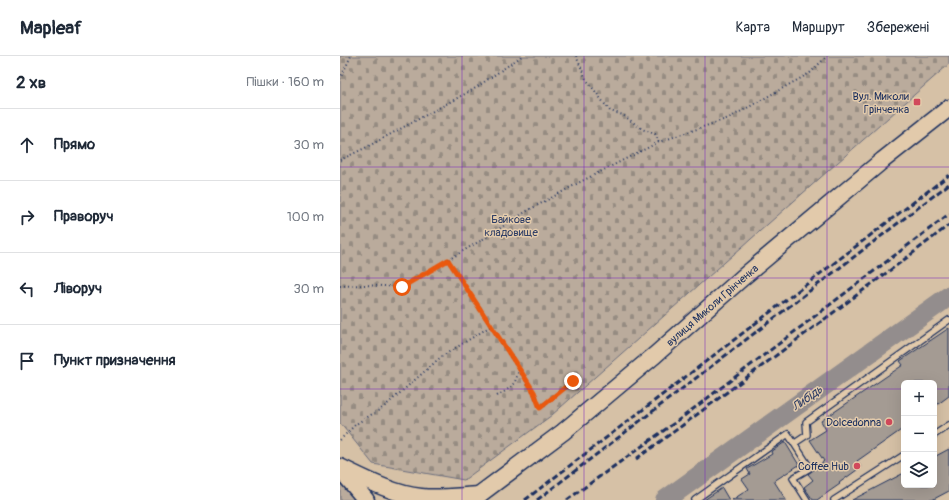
<!DOCTYPE html>
<html lang="uk">
<meta charset="utf-8">
<style>
body{margin:0;font-family:Pangolin,sans-serif;background:#f6f6f7;color:#1f2937}
.controls{position:absolute;right:12px;bottom:12px;display:grid;overflow:hidden;border-radius:6px;box-shadow:0 4px 16px #0002}
.controls button{width:36px;height:36px;display:grid;place-items:center;padding:0;border:0;border-bottom:1px solid #e0e1e3;background:#fff;color:#1f2937;font:20px sans-serif}
.stop{position:absolute;width:12px;height:12px;margin:-9px;border:3px solid #ea580c;border-radius:50%;background:#fff}
.stop.end{background:#ea580c;border-color:#fff;box-shadow:0 1px 4px #0008}
.list{margin:0;padding:0;list-style:none}
h2{display:flex;justify-content:space-between;align-items:center;height:52px;margin:0;padding:0 16px;font-size:17px}
h2 small{font-size:13px;font-weight:400;color:#747a83}
.list li{display:grid;grid-template-columns:26px 1fr auto;gap:12px;align-items:center;box-sizing:border-box;height:72px;padding:0 16px;border-top:1px solid #e0e1e3}
.list b{display:block;font-size:15px;white-space:nowrap}
.list em{font-size:13px;font-style:normal;color:#747a83}
.icon{flex:none;width:22px;height:22px;fill:none;stroke:currentColor;stroke-width:2;stroke-linecap:round;stroke-linejoin:round}
.map{position:relative;flex:none;width:609px;height:444px;overflow:hidden}
header{display:flex;align-items:center;gap:24px;box-sizing:border-box;height:56px;padding:0 20px;background:#fff;border-bottom:1px solid #e0e1e3}
header strong{font-size:19px}
nav{display:flex;gap:22px;margin-inline-start:auto;font-size:14px}
main{display:flex}
aside{flex:1;background:#fff}
.map>svg:first-child{display:block}
.grass{fill:url(#grass-tufts);stroke:#6a6d7d}
.cemetery{fill:url(#cemetery-stones);stroke:#6a6d7d}
.lines{fill:none;stroke-linecap:round;stroke-linejoin:round}
.river{stroke:#938d8d;stroke-width:20}
.building{fill:#a49b93;stroke:#1b2f5e}
.lane-casing{stroke:#1b2f5e;stroke-width:8}
.secondary-casing{stroke:#1b2f5e;stroke-width:19}
.path{stroke:#1b2f5e;stroke-width:2;stroke-dasharray:1 3;stroke-linecap:butt}
.lane{stroke:#e2caab;stroke-width:5.5}
.secondary{stroke:#e2caab;stroke-width:16}
.rail{stroke:#1b2f5e;stroke-width:3;stroke-dasharray:6 3;stroke-linecap:butt}
.route{stroke:#ea580c;stroke-width:5}
.grid{fill:none;stroke:#7b2cbf;stroke-width:1;stroke-opacity:0.55}
.poi-dot{fill:#d1495b;stroke:#e2caab;stroke-width:1.5}
.labels{text-anchor:middle;stroke-width:3;stroke-linejoin:round;paint-order:stroke}
.poi-label{font-size:11px;fill:#1b2f5e;stroke:#e2caab;text-anchor:end}
.park-label{font-size:11px;fill:#2b3b64;stroke:#e2caab}
.street-label{font-size:11px;fill:#1b2f5e;stroke:#e2caab}
.water-label{font-size:12px;font-style:italic;fill:#2d3d65;stroke:#e2caab}
</style>
<header>
<strong>Mapleaf</strong>
<nav><a>Карта</a><a>Маршрут</a><a>Збережені</a></nav>
</header>
<main>
<aside>
<h2>2 хв<small>Пішки · 160 m</small></h2>
<ul class="list">
<li><svg class="icon" aria-label="ahead" viewBox="0 0 24 24"><path d="M12 20V5M6 11l6-6 6 6"/></svg><div><b>Прямо</b></div><em>30 m</em></li>
<li><svg class="icon" aria-label="right" viewBox="0 0 24 24"><path d="M7 20v-9h11M14 6l5 5-5 5"/></svg><div><b>Праворуч</b></div><em>100 m</em></li>
<li><svg class="icon" aria-label="left" viewBox="0 0 24 24"><path d="M17 20v-9H6M10 6l-5 5 5 5"/></svg><div><b>Ліворуч</b></div><em>30 m</em></li>
<li><svg class="icon" aria-label="arrive" viewBox="0 0 24 24"><path d="M6 21V4h12l-3 4 3 4H6"/></svg><div><b>Пункт призначення</b></div></li>
</ul>
</aside>
<div class="map">
<svg width="609" height="444" viewBox="0 0 609 444">
<defs>
<pattern id="grass-tufts" width="24" height="20" patternUnits="userSpaceOnUse"><rect width="24" height="20" fill="#baab9c"/><path d="M3 7l-1-3M5 7V3M7 7l1-3M15 17l-1-3M17 17v-4M19 17l1-3" fill="none" stroke="#968c82"/></pattern>
<pattern id="cemetery-stones" width="16" height="16" patternUnits="userSpaceOnUse"><rect width="16" height="16" fill="#baab9c"/><path d="M2 7V4a2 2 0 0 1 4 0v3zM10 15v-3a2 2 0 0 1 4 0v3z" fill="#968c82"/></pattern>
</defs>
<rect width="100%" height="100%" fill="#d6c1a6"/>
<filter id="ink" filterUnits="userSpaceOnUse"><feTurbulence type="fractalNoise" baseFrequency=".025" numOctaves="2"/><feDisplacementMap in="SourceGraphic" scale="8" xChannelSelector="R" yChannelSelector="G"/><feConvolveMatrix kernelMatrix="1 2 1 2 8 2 1 2 1" color-interpolation-filters="sRGB"/></filter>
<g filter="url(#ink)">
<polygon class="grass" points="0,427 15,444 0,444"/>
<polygon class="cemetery" points="0,0 609,0 609,8 212,359 124,424 33,408 0,367"/>
<g class="lines">
<polyline class="river" points="325,444 609,240"/>
</g>
<g class="building">
<polygon points="609,272 609,340 594,351 594,327 564,327 564,372 517,405 521,411 499,427 500,428 477,444 473,444 464,431 473,424 468,418 484,405 470,384 486,374 481,365 563,309 560,305"/>
<polygon points="445,386 459,409 434,425 446,444 392,444 409,433 402,423 410,418 407,413 432,398 431,396"/>
<polygon points="609,393 609,435 592,444 512,444 564,417 564,429 594,429 594,401"/>
<polygon points="382,432 389,444 364,444"/>
</g>
<g class="lines">
<g class="lane-casing">
<g id="lane">
<polyline points="594,379 609,369"/>
<polyline points="455,387 467,379 466,366 609,264"/>
<polyline points="355,444 448,378 470,412 453,422 467,444"/>
<polyline points="494,444 564,399"/>
</g>
</g>
<g class="secondary-casing">
<g id="secondary">
<path d="M 0,411 C 25,423 53,438 81,441 C 100,443 120,440 139,439"/>
<polyline points="1,414 26,444"/>
<polyline points="132,444 223,376 315,299 402,222 543,104 609,52"/>
</g>
</g>
<g class="path">
<polyline points="236,0 246,23 270,55 283,59 302,73 315,78 319,86"/>
<polyline points="0,23 11,0"/>
<polyline points="0,104 25,92 134,33 182,0"/>
<polyline points="0,230 24,229 62,231 140,185 187,155 242,125 319,86 389,62 470,17 487,0"/>
<polyline points="151,270 193,336 200,352 233,325"/>
<path d="M 157,340 C 172,331 175,330 179,313"/>
<polyline points="0,384 16,368 44,351 101,301 151,270 108,204"/>
</g>
<use href="#lane" class="lane"/>
<use href="#secondary" class="secondary"/>
<g class="rail">
<polyline points="296,403 343,369 569,200 609,169"/>
<polyline points="185,444 609,119"/>
<polyline points="197,444 609,128"/>
<polyline points="227,444 340,363 609,158"/>
</g>
</g>
</g>
<g class="lines" filter="url(#ink)">
<polyline class="route" points="62,231 108,204 184,320 194,336 200,352 233,325"/>
</g>
<path class="grid" d="M 122,0 L 122,444M 244,0 L 244,444M 365,0 L 365,444M 487,0 L 487,444M 0,111 L 609,111M 0,222 L 609,222M 0,333 L 564,333M 594,333 L 609,333"/>
<g class="poi-dot">
<rect x="573" y="42" width="8" height="8" rx="2"/>
<circle cx="549" cy="366" r="4"/>
<circle cx="517" cy="410" r="4"/>
</g>
<g class="labels">
<g class="poi-label">
<text x="569" y="44">Вул. Миколи<tspan x="569" dy="13">Грінченка</tspan></text>
<text x="541" y="370">Dolcedonna</text>
<text x="509" y="414">Coffee Hub</text>
</g>
<g class="park-label">
<text x="171" y="167">Байкове<tspan x="171" dy="13">кладовище</tspan></text>
</g>
<g class="street-label">
<text transform="translate(372 249) rotate(-41)" y="4">вулиця Миколи Грінченка</text>
</g>
<g class="water-label">
<text transform="translate(467 342) rotate(-36)" y="4">Либідь</text>
</g>
</g>
</svg>
<div class="controls">
<button>+</button>
<button>−</button>
<button><svg class="icon" aria-label="layers" viewBox="0 0 24 24"><path d="M12 4l9 5-9 5-9-5zM3 14l9 5 9-5"/></svg></button>
</div>
<div class="stop" style="left:62px;top:231px"></div>
<div class="stop end" style="left:233px;top:325px"></div>
</div>
</main>
